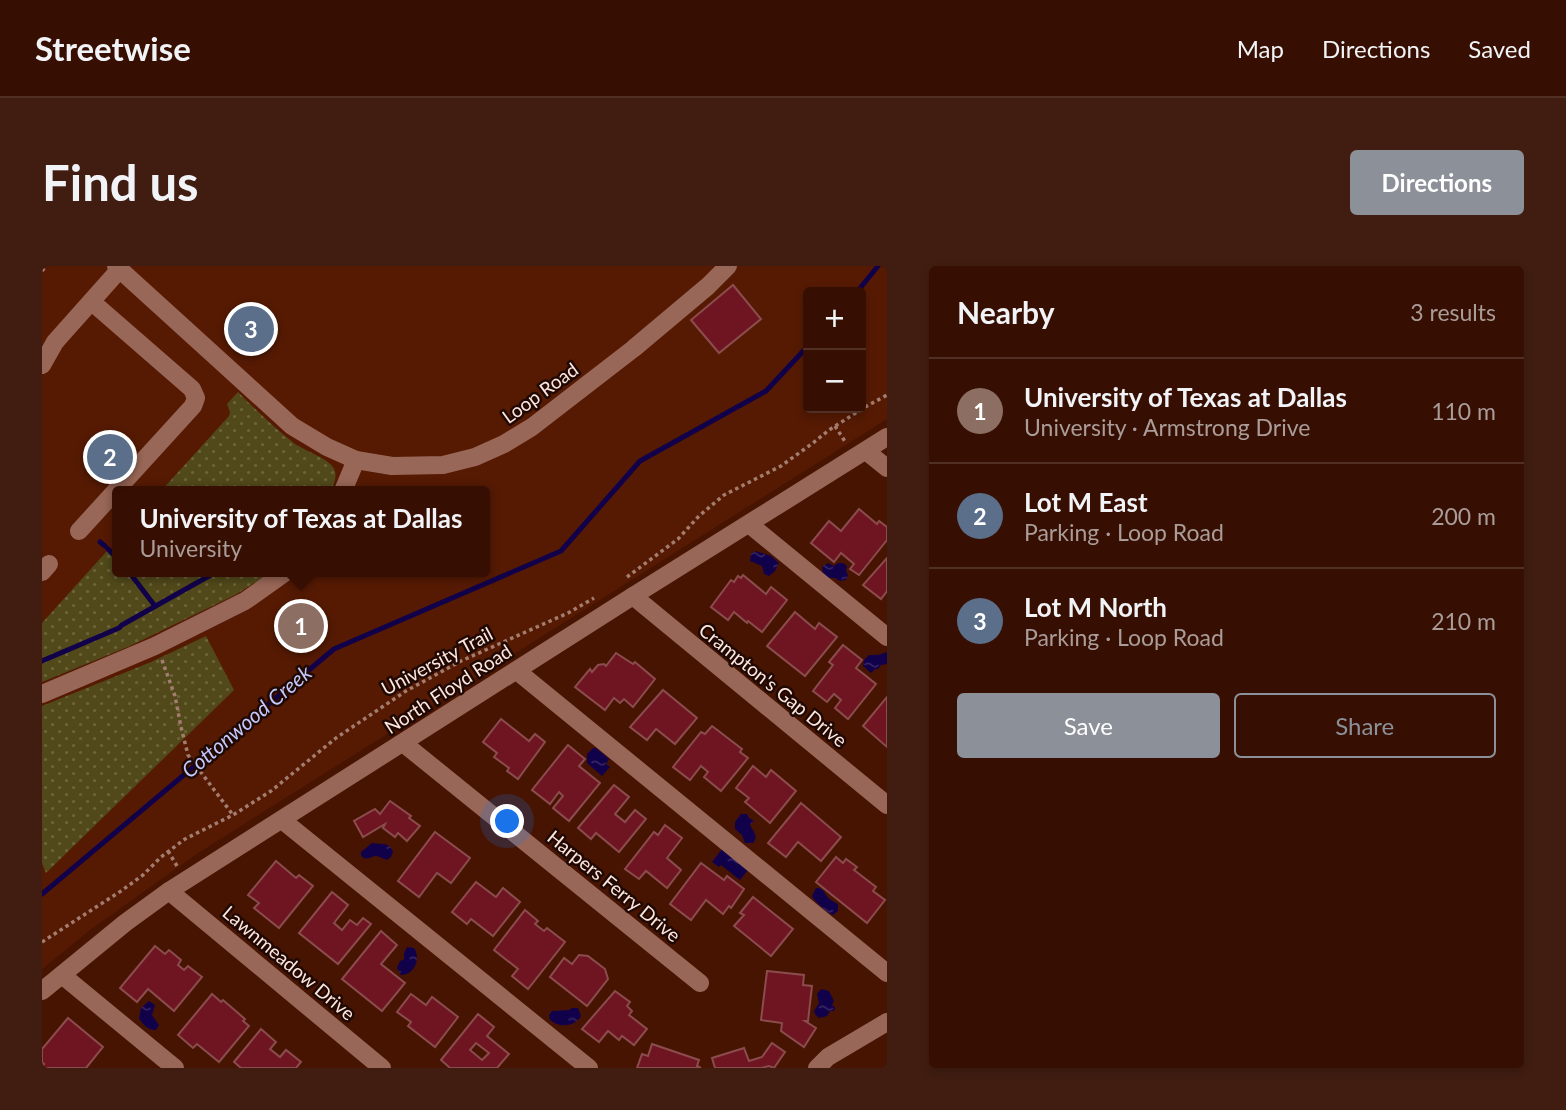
<!DOCTYPE html>
<meta charset="utf-8">
<style>
body{margin:0;font-family:Lato,sans-serif;background:#411d11;color:#f1f3f6}
.controls{position:absolute;right:21px;top:21px;display:grid;overflow:hidden;border-radius:7px;box-shadow:0 4px 10px #0003}
.controls button{width:63px;height:63px;display:grid;place-items:center;padding:0;border:0;border-bottom:2px solid #502f24;background:#360f02;color:#f1f3f6;font:35px sans-serif}
.you{position:absolute;left:466px;top:556px;width:24px;height:24px;margin:-18px;border:5px solid #fff;border-radius:50%;background:#1a73e8;box-shadow:0 0 0 10px #1a73e833}
.badge{display:grid;place-items:center;width:46px;height:46px;border-radius:50%;background:#8c9099;color:#fff;font-size:23px;font-weight:700}
.pin{position:absolute;translate:-50% -50%;border:4px solid #fff;box-shadow:0 2px 7px #0006}
.popup{position:absolute;left:70px;top:220px;width:378px;height:91px;box-sizing:border-box;display:grid;place-content:center;border-radius:7px;background:#360f02;filter:drop-shadow(0 2px 5px #0005);font-size:23px;white-space:nowrap;color:#aa9c99}
.popup b{font-size:26px;color:#f1f3f6}
.popup::after{content:'';position:absolute;left:50%;top:100%;margin-left:-14px;border:14px solid transparent;border-top-color:#360f02}
.list{margin:0;padding:0;list-style:none}
h2{display:flex;justify-content:space-between;align-items:center;height:91px;margin:0;padding:0 28px;font-size:30px}
h2 small{font-size:23px;font-weight:400;color:#aa9c99}
.list li{display:grid;grid-template-columns:46px 1fr auto;gap:21px;align-items:center;box-sizing:border-box;height:105px;padding:0 28px;border-top:2px solid #502f24}
.list b{display:block;font-size:26px;white-space:nowrap}
.list p{margin:0;font-size:23px;white-space:nowrap;color:#aa9c99}
.list em{font-size:23px;font-style:normal;color:#aa9c99}
.actions{display:flex;gap:14px;padding:21px 28px}
.actions a{flex:1;padding:16px 0;border:2px solid #8c9099;border-radius:7px;text-align:center;font-size:24px;color:#8c9099}
.actions .main{background:#8c9099;color:#fff}
.map{position:relative;flex:none;width:845px;height:802px;overflow:hidden;border-radius:7px}
header{display:flex;align-items:center;gap:42px;box-sizing:border-box;height:98px;padding:0 35px;background:#360f02;border-bottom:2px solid #502f24}
header strong{font-size:33px}
nav{display:flex;gap:38px;margin-inline-start:auto;font-size:24px}
.intro{display:flex;align-items:center;justify-content:space-between;box-sizing:border-box;height:168px;padding:0 42px}
h1{margin:0;font-size:49px}
.button{padding:18px 32px;border-radius:7px;background:#8c9099;color:#fff;font-size:24px;font-weight:700}
main{display:flex;gap:42px;padding:0 42px}
aside{flex:1;background:#360f02;border-radius:7px;box-shadow:0 4px 10px #0003}
.map>svg:first-child{display:block}
.built{fill:#561a03;fill-rule:evenodd}
.grass{fill:url(#grass-dots)}
.water{fill:url(#water-ripples)}
.lines{fill:none;stroke-linecap:round;stroke-linejoin:round}
.stream{stroke:#11004a;stroke-width:5}
.building{fill:#6f1521;stroke:#8a4c4d;stroke-width:2;fill-rule:evenodd}
.path{stroke:#a27d70;stroke-width:3.5;stroke-dasharray:3.5 3.5;stroke-linecap:butt}
.minor{stroke:#996757;stroke-width:18}
.labels{text-anchor:middle;stroke-width:5;stroke-linejoin:round;paint-order:stroke}
.street-label{font-size:19px;fill:#fce6df;stroke:#200903}
.water-label{font-size:21px;font-style:italic;fill:#c3c9fe;stroke:#200903}
</style>
<header>
<strong>Streetwise</strong>
<nav><a>Map</a><a>Directions</a><a>Saved</a></nav>
</header>
<div class="intro"><h1>Find us</h1><a class="button">Directions</a></div>
<main>
<div class="map">
<svg width="845" height="802" viewBox="0 0 845 802">
<defs>
<pattern id="grass-dots" width="8" height="8" patternUnits="userSpaceOnUse" patternTransform="scale(1.75)"><rect width="8" height="8" fill="#52491a"/><path d="M2 2h.1M6 6h.1" fill="none" stroke="#6c633b" stroke-width="1.8" stroke-linecap="round"/></pattern>
<pattern id="water-ripples" width="26" height="14" patternUnits="userSpaceOnUse" patternTransform="scale(1.75)"><rect width="26" height="14" fill="#11004a"/><path d="M2 4q2-2 4 0t4 0M15 11q2-2 4 0t4 0" fill="none" stroke="#352564"/></pattern>
</defs>
<rect width="100%" height="100%" fill="#481402"/>
<path class="built" d="M 0,0 L 845,0 L 845,153 L 153,589 L 48,664 L 0,703 ZM 766,26 L 819,26 L 819,142 L 766,142 ZM 75,225 L 443,225 L 443,306 L 75,306 Z"/>
<g class="grass">
<path d="M 196,126 C 214,144 232,162 253,178 C 262,184 284,192 290,200 C 297,208 292,217 289,225 L 119,225 L 187,150 L 188,146 L 185,138 Z"/>
<polygon points="65,285 75,295 75,306 230,306 193,329 88,380 0,416 0,357"/>
<polygon points="164,370 192,424 4,607 0,597 0,440 109,396"/>
</g>
<g class="water">
<polygon points="714,285 729,290 737,297 733,305 727,310 722,308 720,300 708,295 709,288"/>
<polygon points="786,297 792,300 796,297 801,297 805,300 804,305 806,309 804,314 798,315 793,312 786,312 781,307 780,301"/>
<polygon points="845,386 845,398 839,399 836,403 833,403 829,407 821,400 822,394 827,389 836,389"/>
<polygon points="551,482 554,482 567,493 564,498 568,501 560,510 545,497 545,488"/>
<path d="M 699,548 L 705,548 L 707,552 L 712,555 L 708,559 C 711,565 717,571 711,577 L 703,577 L 700,569 L 693,563 L 693,556 Z"/>
<path d="M 330,577 C 339,579 347,575 351,586 L 349,591 L 345,594 L 335,590 C 328,590 326,596 319,590 L 319,586 Z"/>
<polygon points="680,583 706,604 698,614 679,599 677,601 670,596"/>
<path d="M 774,622 C 784,622 782,630 789,634 C 792,636 794,637 796,638 L 796,645 L 791,649 C 787,648 772,635 770,630 Z"/>
<path d="M 365,681 L 372,682 C 379,692 373,709 359,709 L 355,702 L 358,695 L 362,693 L 362,687 Z"/>
<polygon points="779,723 787,725 792,735 790,739 793,741 792,745 788,745 785,750 777,752 773,748 772,745 777,737 775,728"/>
<path d="M 107,735 L 113,739 L 110,749 L 117,759 L 114,764 C 107,765 100,758 97,752 L 99,742 Z"/>
<path d="M 530,742 L 536,742 L 539,750 C 533,761 517,762 508,754 L 507,749 L 510,745 L 527,744 Z"/>
</g>
<g class="lines">
<g class="stream">
<polyline points="815,26 836,0"/>
<polyline points="253,225 254,223"/>
<polyline points="58,276 63,280"/>
<polyline points="66,283 75,292"/>
<polyline points="87,306 113,340"/>
<polyline points="0,395 77,362 80,359 174,306"/>
<polyline points="0,628 292,383 519,285 598,195 724,125 766,80"/>
</g>
</g>
<g class="building">
<polygon points="691,19 719,53 677,87 649,54"/>
<polygon points="817,243 835,258 837,255 845,261 845,274 817,309 808,303 812,298 799,287 792,296 769,277 787,255 799,265"/>
<polygon points="845,292 845,325 839,333 821,319"/>
<polygon points="701,309 724,328 729,321 745,334 720,366 706,355 705,357 692,346 686,354 669,341 689,314 692,316 696,310 699,312"/>
<polygon points="753,346 773,363 777,357 795,371 763,410 725,380"/>
<polygon points="801,379 820,394 814,402 834,418 806,453 793,442 799,434 792,428 785,436 771,425 791,399 787,396"/>
<polygon points="574,387 591,398 593,396 613,413 591,441 582,433 578,437 572,432 563,444 533,421 548,403 550,406 556,399 562,398 564,400"/>
<polygon points="621,424 655,452 633,478 614,463 605,474 588,461"/>
<polygon points="845,431 845,481 821,460"/>
<polygon points="459,453 487,475 493,468 503,476 476,513 465,505 467,502 452,491 455,487 441,476"/>
<polygon points="670,460 700,483 698,486 706,492 679,525 662,511 666,506 659,500 648,514 631,501 659,466 663,468"/>
<polygon points="526,479 543,493 537,500 558,517 527,555 511,542 521,530 517,526 508,538 490,524"/>
<polygon points="711,500 724,511 729,504 754,525 728,557 703,536 707,532 694,522"/>
<polygon points="572,519 587,531 573,548 583,556 593,544 604,553 577,586 554,567 549,573 536,562"/>
<polygon points="348,535 369,550 367,552 378,560 365,575 356,567 353,571 341,562 343,558 321,571 312,555 333,543 338,548"/>
<polygon points="759,537 799,571 779,595 756,576 744,591 726,577"/>
<polygon points="623,559 640,572 625,592 639,604 625,622 604,605 597,613 583,603 612,566 616,569"/>
<polygon points="393,566 428,592 409,617 395,607 377,631 356,615"/>
<polygon points="794,591 801,597 804,593 815,601 812,604 834,621 831,625 843,634 825,657 774,616"/>
<polygon points="234,595 254,612 257,609 271,620 237,662 212,642 217,637 206,629"/>
<polygon points="659,597 682,614 685,610 702,623 689,642 687,640 681,648 664,634 649,654 628,638"/>
<polygon points="434,616 454,631 461,622 478,636 451,670 429,653 425,658 410,646"/>
<polygon points="290,626 306,639 292,657 300,664 308,654 315,659 321,652 329,658 296,698 257,667"/>
<polygon points="711,631 751,663 729,690 692,660 702,649 698,647"/>
<polygon points="483,644 496,655 493,658 502,665 505,662 523,676 486,723 470,710 476,703 452,684"/>
<polygon points="339,665 355,679 339,698 363,717 340,745 300,713"/>
<polygon points="113,680 123,688 127,684 139,694 136,699 142,704 146,700 160,711 132,745 106,723 95,736 78,722"/>
<polygon points="537,689 546,690 563,703 566,713 545,740 508,711 522,692 530,698"/>
<polygon points="725,705 762,709 761,719 770,720 766,755 763,755 774,762 762,781 739,765 740,757 719,754"/>
<polygon points="573,725 588,736 585,740 590,745 587,749 605,763 592,779 580,770 577,774 566,765 557,776 540,763"/>
<polygon points="170,728 179,736 181,734 203,753 201,755 207,760 177,796 155,778 151,782 136,769"/>
<polygon points="369,728 384,739 390,731 416,751 393,781 366,760 369,756 355,746"/>
<path d="M 436,748 L 452,761 L 445,770 L 467,788 L 455,802 L 408,802 L 399,794 ZM 434,777 L 447,787 L 440,794 L 428,784 Z"/>
<polygon points="26,752 61,781 44,802 0,802 2,798 0,796 0,783"/>
<polygon points="219,763 234,776 228,783 238,791 244,784 259,796 254,802 199,802 192,796"/>
<polygon points="730,777 743,786 732,802 727,800 719,802 673,802 670,792 702,782 707,795 720,791"/>
<polygon points="610,778 657,794 655,800 659,802 595,802 600,788 606,790"/>
</g>
<g class="lines">
<g class="path">
<polyline points="0,5 4,0"/>
<polyline points="793,160 804,177"/>
<polyline points="585,311 636,273 657,250 682,229 739,200 771,177 787,164 823,141 845,129"/>
<polyline points="120,394 133,430 139,461 146,489 191,549"/>
<polyline points="126,585 135,600"/>
<polyline points="0,676 79,625 101,609 119,591 143,573 191,549 229,525 294,472 364,425 419,395 526,347 552,332"/>
</g>
<g class="minor">
<polyline points="74,0 250,160 285,181 314,194 350,200 401,199 433,191 462,178 490,161 591,83 666,20 686,0"/>
<polyline points="0,99 13,76 78,3"/>
<polyline points="824,185 845,202"/>
<polyline points="301,225 314,194"/>
<polyline points="707,258 845,371"/>
<polyline points="37,265 151,140 154,132 150,123 50,36"/>
<polyline points="0,306 7,298"/>
<polyline points="591,330 845,539"/>
<polyline points="475,405 845,707"/>
<polyline points="0,428 113,380 203,335 244,306"/>
<polyline points="361,477 658,717"/>
<polyline points="240,554 547,802"/>
<polyline points="127,625 340,802"/>
<polyline points="20,709 133,802"/>
<polyline points="0,725 83,657 127,625 591,330 845,171"/>
<polyline points="775,802 786,791 845,756"/>
</g>
</g>
<g class="labels">
<g class="street-label">
<text transform="translate(498 127) rotate(-36)" y="7">Loop Road</text>
<text transform="translate(395 395) rotate(-28)" y="7">University Trail</text>
<text transform="translate(731 419) rotate(39)" y="7">Crampton's Gap Drive</text>
<text transform="translate(406 423) rotate(-33)" y="7">North Floyd Road</text>
<text transform="translate(572 620) rotate(39)" y="7">Harpers Ferry Drive</text>
<text transform="translate(247 697) rotate(40)" y="7">Lawnmeadow Drive</text>
</g>
<g class="water-label">
<text transform="translate(205 456) rotate(-40)" y="7">Cottonwood Creek</text>
</g>
</g>
</svg>
<div class="controls">
<button>+</button>
<button>−</button>
</div>
<div class="you"></div>
<div class="pin badge" style="left:259px;top:360px;background:#8d6e63">1</div>
<div class="popup"><b>University of Texas at Dallas</b>University</div>
<div class="pin badge" style="left:68px;top:191px;background:#5c6f8a">2</div>
<div class="pin badge" style="left:209px;top:63px;background:#5c6f8a">3</div>
</div>
<aside>
<h2>Nearby<small>3 results</small></h2>
<ul class="list">
<li><span class="badge" style="background:#8d6e63">1</span><div><b>University of Texas at Dallas</b><p>University · Armstrong Drive</p></div><em>110 m</em></li>
<li><span class="badge" style="background:#5c6f8a">2</span><div><b>Lot M East</b><p>Parking · Loop Road</p></div><em>200 m</em></li>
<li><span class="badge" style="background:#5c6f8a">3</span><div><b>Lot M North</b><p>Parking · Loop Road</p></div><em>210 m</em></li>
</ul>
<div class="actions"><a class="main">Save</a><a>Share</a></div>
</aside>
</main>
